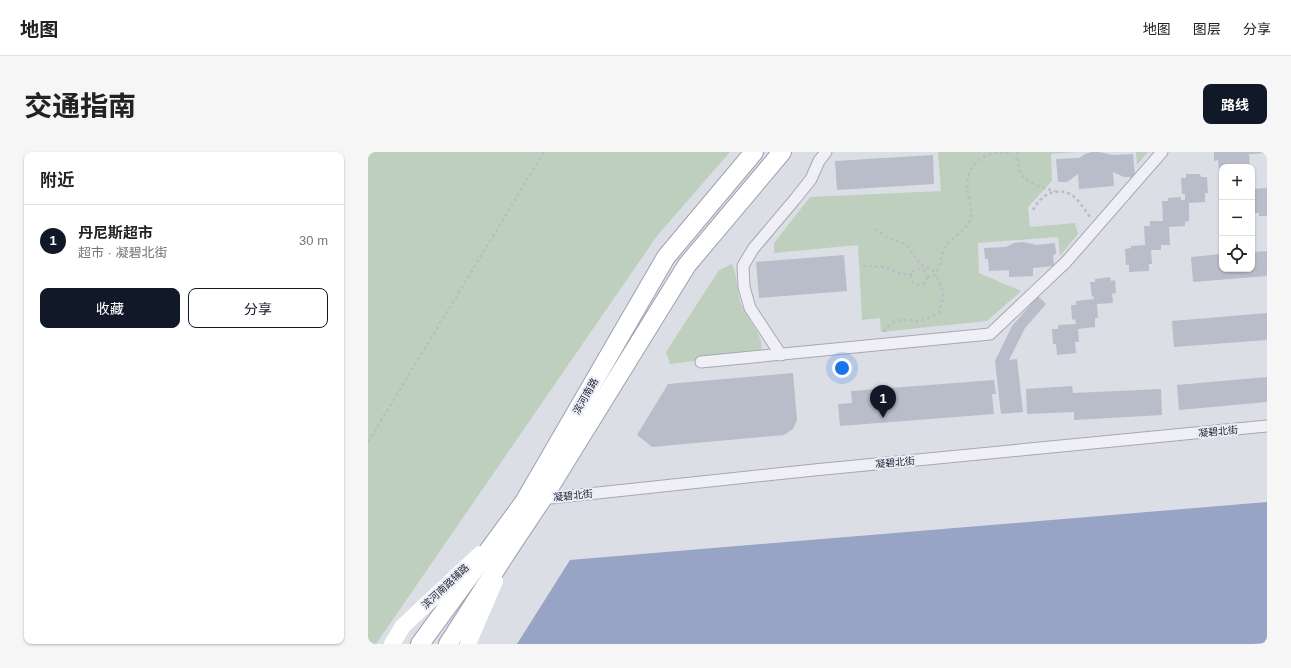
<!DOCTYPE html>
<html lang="zh">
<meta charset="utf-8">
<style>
body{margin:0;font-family:Arial,"Noto Sans SC",sans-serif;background:#f6f6f6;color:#222}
.controls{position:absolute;right:12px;top:12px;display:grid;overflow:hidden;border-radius:8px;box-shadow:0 1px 3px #0004}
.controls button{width:36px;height:36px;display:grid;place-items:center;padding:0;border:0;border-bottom:1px solid #e0e0e0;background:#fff;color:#222;font:20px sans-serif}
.you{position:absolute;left:474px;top:216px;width:14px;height:14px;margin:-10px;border:3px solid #fff;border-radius:50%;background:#1a73e8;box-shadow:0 0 0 6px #1a73e833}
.badge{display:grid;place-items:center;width:26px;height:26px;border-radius:50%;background:#111827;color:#fff;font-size:13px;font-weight:700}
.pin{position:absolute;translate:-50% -33px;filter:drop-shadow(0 1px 2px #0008)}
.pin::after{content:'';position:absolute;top:21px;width:14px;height:12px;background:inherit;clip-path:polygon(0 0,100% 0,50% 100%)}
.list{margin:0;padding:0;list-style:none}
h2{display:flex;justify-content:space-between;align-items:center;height:52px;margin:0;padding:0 16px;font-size:17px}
h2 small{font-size:13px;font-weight:400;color:#767676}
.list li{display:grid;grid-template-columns:26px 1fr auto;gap:12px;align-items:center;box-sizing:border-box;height:72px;padding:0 16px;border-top:1px solid #e0e0e0}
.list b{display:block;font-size:15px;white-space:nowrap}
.list p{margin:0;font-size:13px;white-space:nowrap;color:#767676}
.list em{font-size:13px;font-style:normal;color:#767676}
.actions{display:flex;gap:8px;padding:12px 16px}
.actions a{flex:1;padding:9px 0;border:1px solid #111827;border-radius:8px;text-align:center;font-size:14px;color:#111827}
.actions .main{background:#111827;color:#fff}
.icon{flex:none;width:22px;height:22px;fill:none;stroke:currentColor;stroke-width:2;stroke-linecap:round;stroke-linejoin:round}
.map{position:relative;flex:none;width:899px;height:492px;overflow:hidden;border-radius:8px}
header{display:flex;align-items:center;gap:24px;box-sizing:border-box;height:56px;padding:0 20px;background:#fff;border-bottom:1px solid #e0e0e0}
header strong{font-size:19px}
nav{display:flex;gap:22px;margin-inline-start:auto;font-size:14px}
.intro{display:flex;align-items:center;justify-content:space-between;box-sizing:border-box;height:96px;padding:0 24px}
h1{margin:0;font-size:28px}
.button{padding:10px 18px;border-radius:8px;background:#111827;color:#fff;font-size:14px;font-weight:700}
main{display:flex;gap:24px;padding:0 24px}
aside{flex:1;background:#fff;border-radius:8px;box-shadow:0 1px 3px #0004}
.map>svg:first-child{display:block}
.green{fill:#bed0bd}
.water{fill:#97a4c6}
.building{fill:#b9bcc9}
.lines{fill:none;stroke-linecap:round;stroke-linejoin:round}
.street-casing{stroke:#a5a8b3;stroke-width:13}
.primary-casing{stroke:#9ca0b2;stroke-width:20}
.path{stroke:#bbbcc5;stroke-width:2.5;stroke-dasharray:3 3;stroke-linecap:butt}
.street{stroke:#efeff5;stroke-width:11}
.secondary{stroke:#fff;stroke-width:16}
.primary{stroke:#fff;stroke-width:18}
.labels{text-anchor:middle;stroke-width:4;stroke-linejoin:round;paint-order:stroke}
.street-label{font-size:10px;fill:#262a3c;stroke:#ebedf4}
</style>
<header>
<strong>地图</strong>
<nav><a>地图</a><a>图层</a><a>分享</a></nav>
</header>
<div class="intro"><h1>交通指南</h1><a class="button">路线</a></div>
<main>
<aside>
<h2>附近<small></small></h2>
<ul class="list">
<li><span class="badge">1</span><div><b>丹尼斯超市</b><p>超市 · 凝碧北街</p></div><em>30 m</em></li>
</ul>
<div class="actions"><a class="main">收藏</a><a>分享</a></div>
</aside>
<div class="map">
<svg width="899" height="492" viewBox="0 0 899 492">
<rect width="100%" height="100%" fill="#dcdee6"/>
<g class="green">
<polygon points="0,0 362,0 289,84 8,492 0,492"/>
<polygon points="570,0 709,0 683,2 684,29 660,55 662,75 707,71 710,82 692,104 690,85 610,91 611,121 653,139 619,169 513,180 512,166 494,168 490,93 406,101 406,91 442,45 573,39"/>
<polygon points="768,0 780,0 769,13"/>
<path d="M 364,112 C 371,127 368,143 375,157 C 382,171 393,180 394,196 L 388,201 L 302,212 L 298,200 L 351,118 Z"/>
</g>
<polygon class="water" points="899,350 899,491 884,492 149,492 202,408"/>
<g class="building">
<polygon points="724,0 731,0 744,3 765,2 767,25 756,25 745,20 746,34 711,37 710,22 699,30 690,30 688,7 711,6 717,2"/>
<polygon points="846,0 899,0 899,1 881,2 882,15 854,15 854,18 851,19 850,8 846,9"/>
<polygon points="565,3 566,32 469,38 467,9"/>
<polygon points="818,22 832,22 833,25 839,25 840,41 837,41 837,50 821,51 821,69 817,70 817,74 801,75 802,93 793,93 793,98 783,98 784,112 781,112 781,119 761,120 761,113 758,113 757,97 763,96 763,94 777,93 776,74 782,74 782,69 795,69 794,49 800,49 800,46 813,45 813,48 817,48 817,42 814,42 813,26 818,26"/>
<polygon points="899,36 899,64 891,64 891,61 884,61 884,37"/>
<polygon points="655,90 669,93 687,91 688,102 685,103 686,114 665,116 665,124 641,125 641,118 621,119 620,107 617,107 616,96 638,95 646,91"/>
<polygon points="899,99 899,124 825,130 823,105 854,102 854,117 884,117 884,100"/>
<polygon points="476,103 479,139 391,146 388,110"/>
<polygon points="742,125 743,129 747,128 748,141 744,142 745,151 729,152 730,166 727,166 727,175 710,177 711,190 707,190 708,201 689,203 688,192 685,192 684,177 690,177 690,173 708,172 707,167 704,168 703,153 708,153 708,149 726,147 726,144 724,145 722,130 727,130 727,127"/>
<polygon points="670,144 678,152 657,176 641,208 649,207 655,260 633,262 627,209 644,174"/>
<polygon points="899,161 899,188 806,195 804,169"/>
<polygon points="425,221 429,268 425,277 416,283 284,295 269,283 300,232"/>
<polygon points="899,225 899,250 811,258 809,233"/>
<polygon points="626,228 628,242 624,242 626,262 472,274 470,252 484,251 483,239"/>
<polygon points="704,234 705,241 793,237 794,263 706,268 706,260 659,262 658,237"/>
</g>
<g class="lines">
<g class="street-casing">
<g id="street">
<polyline points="413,203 382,156 376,135 375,114 385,97 428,46 443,27 451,9 458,0"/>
<polyline points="333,210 622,182 698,110 794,0"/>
<polyline points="173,347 446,318 899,274"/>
</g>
</g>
<g class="primary-casing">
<g id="primary">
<polyline points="52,492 156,350 298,105 386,0"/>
<polyline points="80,492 141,397 175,346 319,113 414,0"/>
</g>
</g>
<g class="path">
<path d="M 649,0 C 650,7 650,16 653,22 C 658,31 678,37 687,39"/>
<path d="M 665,58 C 673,43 687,34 704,43 C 711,48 717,58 722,65"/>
<polyline points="507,77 520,86 537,92 541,96 549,108 555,114 569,120"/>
<polyline points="495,114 517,115 533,122 544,122"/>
<circle cx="551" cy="125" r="8"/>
<path d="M 559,125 L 567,123 C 573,113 573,103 577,95 C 584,84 598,80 602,68 C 605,58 601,50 600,41 C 596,20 608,4 628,1 C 633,0 639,1 644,0"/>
<path d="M 516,180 C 521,172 530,166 540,168 C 544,168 547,170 550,169 C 557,169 564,164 571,161 C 576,146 577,136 567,123"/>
<polyline points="0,290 176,0"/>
</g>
<use href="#street" class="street"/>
<g class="secondary">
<polyline points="24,492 35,474 112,402"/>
<polyline points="100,492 127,429"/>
</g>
<use href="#primary" class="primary"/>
</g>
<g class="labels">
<g class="street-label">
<text transform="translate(217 244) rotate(-60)" y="4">滨河南路</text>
<text transform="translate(850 279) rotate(-5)" y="4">凝碧北街</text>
<text transform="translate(527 310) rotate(-5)" y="4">凝碧北街</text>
<text transform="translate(205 343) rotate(-6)" y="4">凝碧北街</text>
<text transform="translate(77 434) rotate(-43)" y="4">滨河南路辅路</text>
</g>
</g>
</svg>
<div class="controls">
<button>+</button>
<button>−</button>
<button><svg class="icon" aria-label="locate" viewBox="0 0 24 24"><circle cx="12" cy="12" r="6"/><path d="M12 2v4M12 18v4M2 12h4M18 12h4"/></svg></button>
</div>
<div class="you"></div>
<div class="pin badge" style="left:515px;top:266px">1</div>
</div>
</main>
